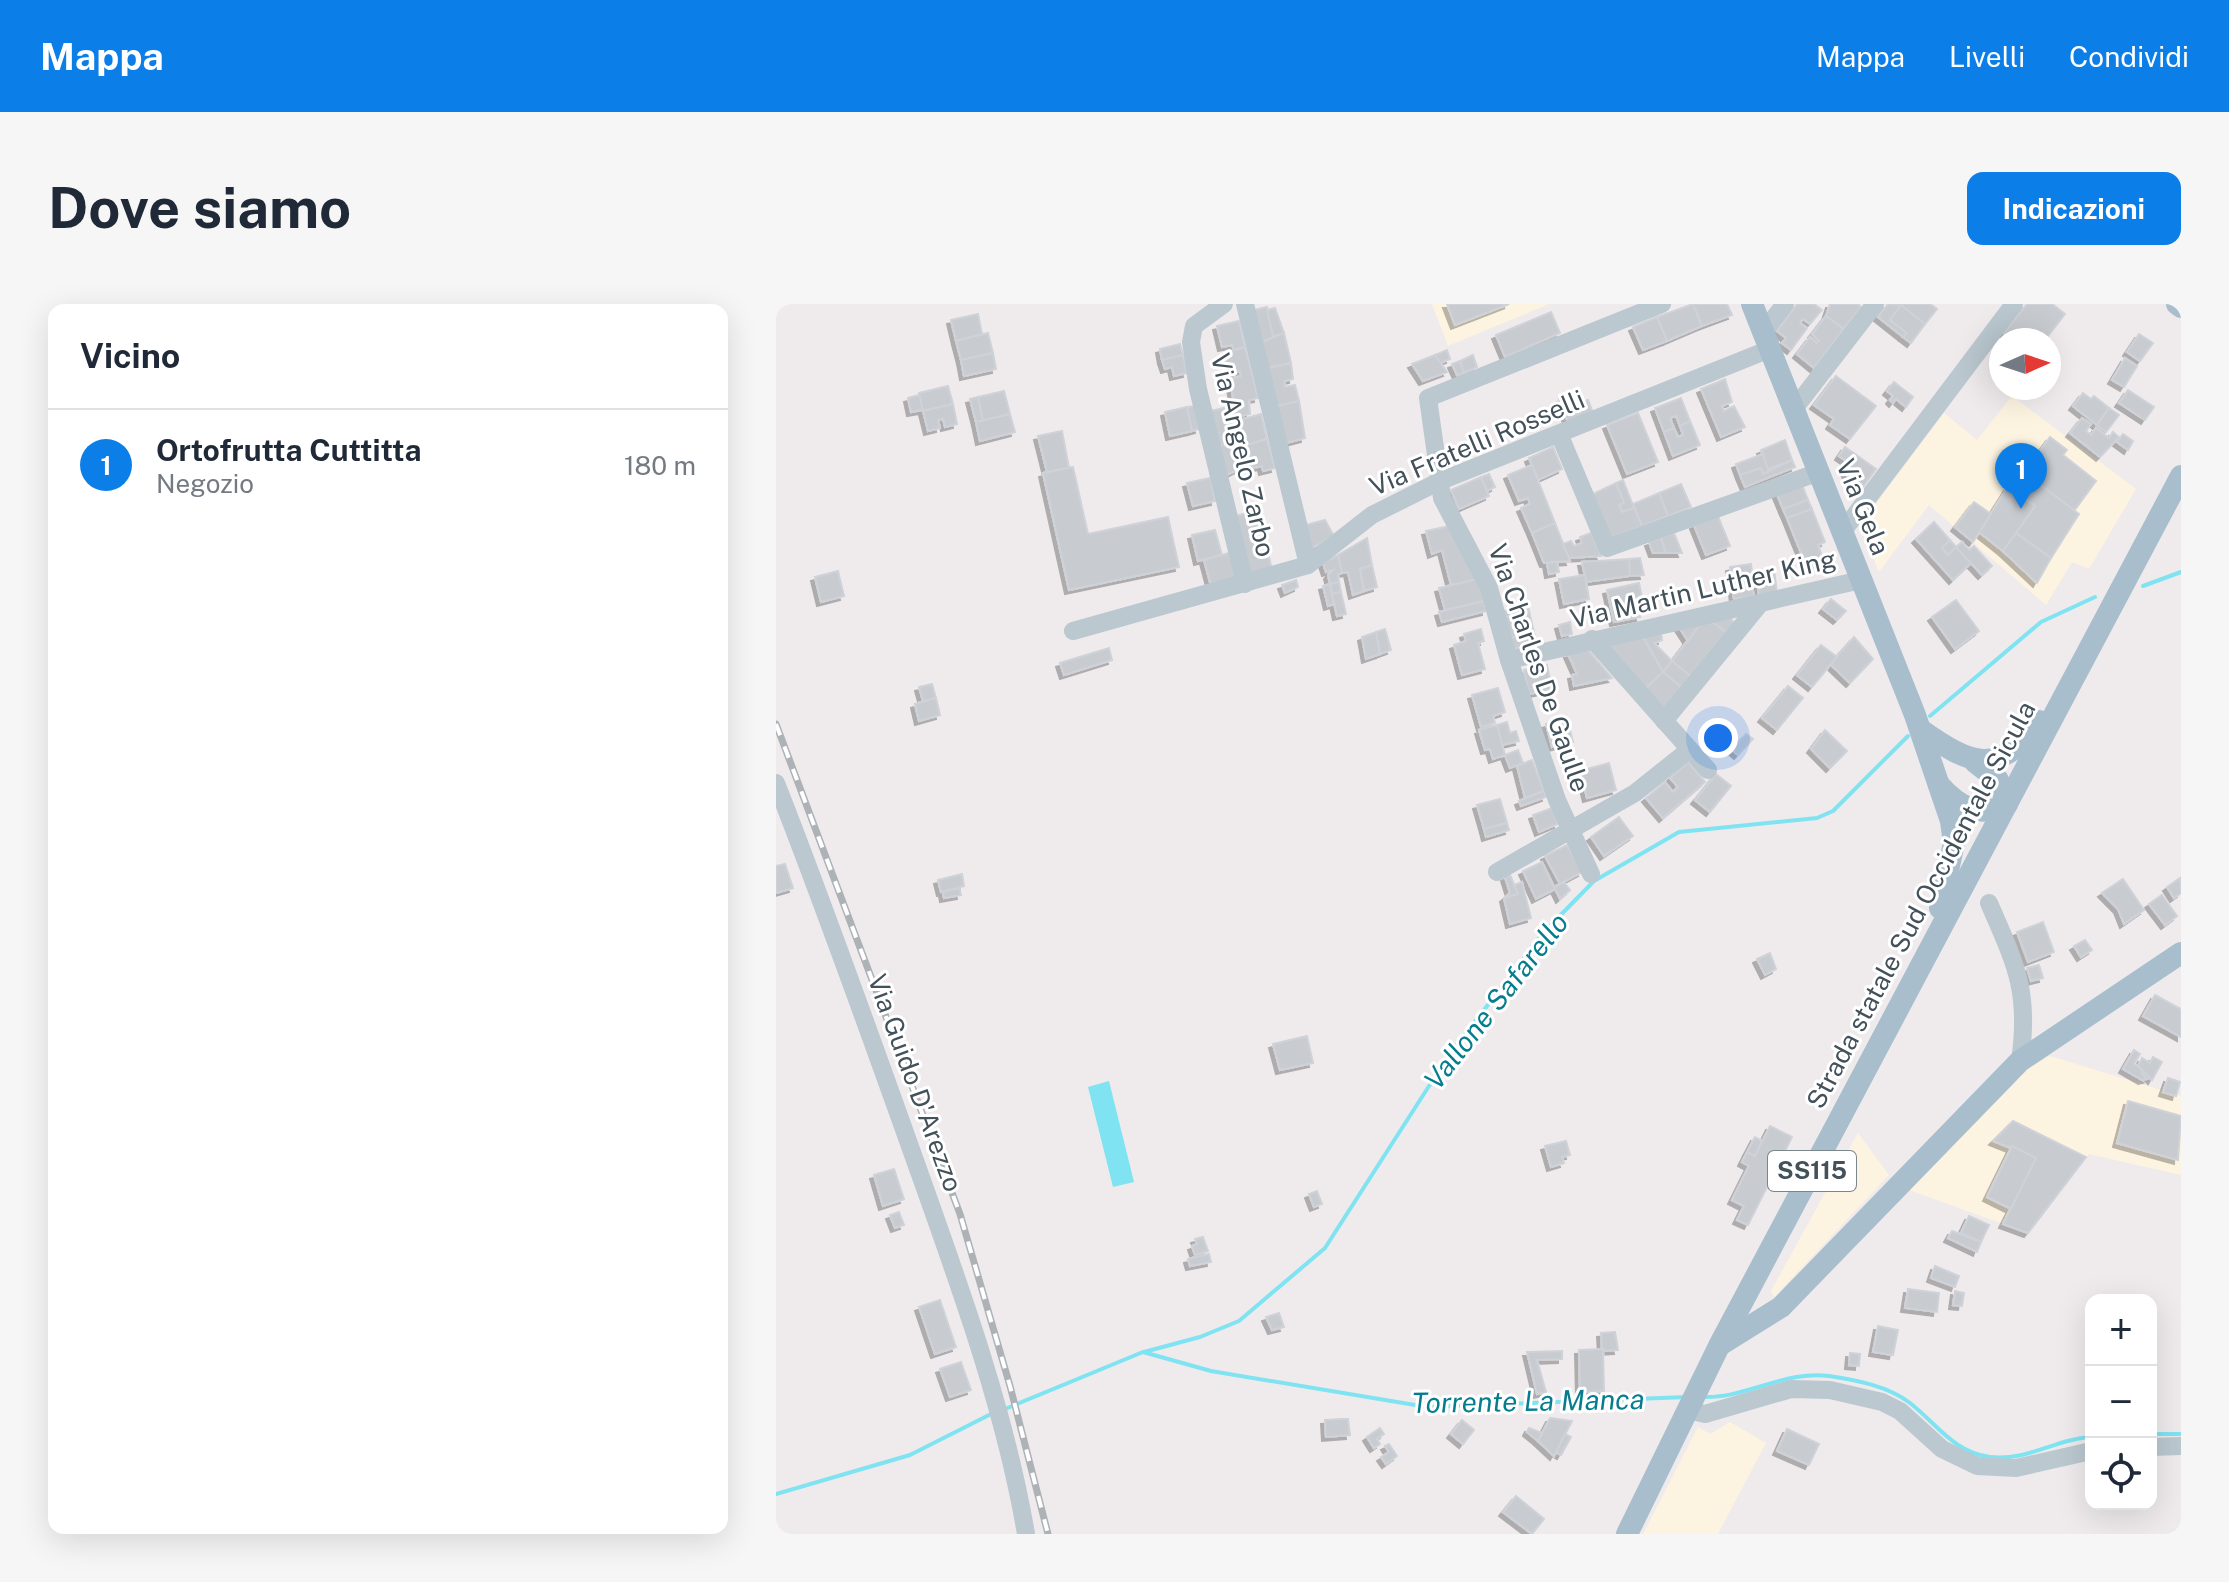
<!DOCTYPE html>
<html lang="it">
<meta charset="utf-8">
<style>
body{margin:0;font-family:"Public Sans",sans-serif;background:#f6f6f7;color:#1f2937}
.controls{position:absolute;right:24px;bottom:24px;display:grid;overflow:hidden;border-radius:16px;box-shadow:0 8px 32px #0002}
.controls button{width:72px;height:72px;display:grid;place-items:center;padding:0;border:0;border-bottom:2px solid #e0e1e3;background:#fff;color:#1f2937;font:40px sans-serif}
.compass{position:absolute;left:1213px;top:24px;width:72px;height:72px;border-radius:50%;background:#fff;box-shadow:0 8px 32px #0002;rotate:87deg}
.you{position:absolute;left:942px;top:434px;width:28px;height:28px;margin:-20px;border:6px solid #fff;border-radius:50%;background:#1a73e8;box-shadow:0 0 0 12px #1a73e833}
.badge{display:grid;place-items:center;width:52px;height:52px;border-radius:50%;background:#0c7ee8;color:#fff;font-size:26px;font-weight:700}
.pin{position:absolute;translate:-50% -66px;filter:drop-shadow(0 2px 4px #0008)}
.pin::after{content:'';position:absolute;top:42px;width:28px;height:24px;background:inherit;clip-path:polygon(0 0,100% 0,50% 100%)}
.list{margin:0;padding:0;list-style:none}
h2{display:flex;justify-content:space-between;align-items:center;height:104px;margin:0;padding:0 32px;font-size:34px}
h2 small{font-size:26px;font-weight:400;color:#747a83}
.list li{display:grid;grid-template-columns:52px 1fr auto;gap:24px;align-items:center;box-sizing:border-box;height:112px;padding:0 32px;border-top:2px solid #e0e1e3}
.list b{display:block;font-size:30px;white-space:nowrap}
.list p{margin:0;font-size:26px;white-space:nowrap;color:#747a83}
.list em{font-size:26px;font-style:normal;color:#747a83}
.icon{flex:none;width:44px;height:44px;fill:none;stroke:currentColor;stroke-width:2;stroke-linecap:round;stroke-linejoin:round}
.map{position:relative;flex:none;width:1405px;height:1230px;overflow:hidden;border-radius:16px}
header{display:flex;align-items:center;gap:48px;box-sizing:border-box;height:112px;padding:0 40px;background:#0c7ee8;color:#fff}
header strong{font-size:38px}
nav{display:flex;gap:44px;margin-inline-start:auto;font-size:28px}
.intro{display:flex;align-items:center;justify-content:space-between;box-sizing:border-box;height:192px;padding:0 48px}
h1{margin:0;font-size:56px}
.button{padding:20px 36px;border-radius:16px;background:#0c7ee8;color:#fff;font-size:28px;font-weight:700}
main{display:flex;gap:48px;padding:0 48px}
aside{flex:1;background:#fff;border-radius:16px;box-shadow:0 8px 32px #0002}
.map>svg:first-child{display:block}
.commercial{fill:#fdf3e1}
.water{fill:#7fe3f1}
.lines{fill:none;stroke-linecap:round;stroke-linejoin:round}
.stream{stroke:#7fe3f1;stroke-width:4}
.building{fill:#c8ccd1;stroke:#cfd2d8;stroke-width:2;filter:url(#shadow)}
.minor{stroke:#bbc8d0;stroke-width:18}
.major{stroke:#a9becd;stroke-width:22}
.rail-casing{stroke:#adb2b7;stroke-width:7}
.rail{stroke:#fff;stroke-width:4;stroke-dasharray:12;stroke-linecap:butt}
.labels{text-anchor:middle;stroke-width:6;stroke-linejoin:round;paint-order:stroke}
.shield{fill:#fff;stroke:#7b858c;stroke-width:2}
.shield-label{font-size:24px;font-weight:bold;fill:#43515a}
.street-label{font-size:26px;fill:#43515a;stroke:#fff}
.water-label{font-size:28px;font-style:italic;fill:#057d8f;stroke:#fff}
</style>
<header>
<strong>Mappa</strong>
<nav><a>Mappa</a><a>Livelli</a><a>Condividi</a></nav>
</header>
<div class="intro"><h1>Dove siamo</h1><a class="button">Indicazioni</a></div>
<main>
<aside>
<h2>Vicino<small></small></h2>
<ul class="list">
<li><span class="badge">1</span><div><b>Ortofrutta Cuttitta</b><p>Negozio</p></div><em>180 m</em></li>
</ul>
</aside>
<div class="map">
<svg width="1405" height="1230" viewBox="0 0 1405 1230">
<defs>
<filter id="shadow"><feDropShadow dx="-4" dy="4" stdDeviation="0" flood-color="#0004"/></filter>
</defs>
<rect width="100%" height="100%" fill="#efebec"/>
<g class="commercial">
<polygon points="656,0 773,0 672,42"/>
<polygon points="1236,92 1360,185 1313,265 1296,258 1270,301 1153,201 1103,268 1084,221 1168,109 1201,136"/>
<polygon points="1274,752 1405,792 1405,871 1313,850 1252,929 1133,886 1246,767"/>
<polygon points="1082,829 1113,871 998,993 995,987"/>
<polygon points="954,1118 990,1139 942,1230 867,1230 922,1123 934,1130"/>
</g>
<polygon class="water" points="333,777 358,878 337,883 312,783"/>
<g class="lines">
<g class="stream">
<polyline points="1367,282 1405,268"/>
<polyline points="1154,412 1265,318 1319,293"/>
<polyline points="368,1048 424,1033 463,1017 549,944 671,754 768,628 818,577 903,528 1041,514 1057,507 1132,432"/>
<path d="M 928,1093 C 971,1094 1010,1066 1053,1072 C 1080,1076 1112,1082 1134,1099 C 1160,1119 1178,1149 1214,1153 C 1253,1157 1279,1135 1315,1133"/>
<polyline points="229,1105 367,1048 435,1067 651,1103 911,1093"/>
<polyline points="1375,1130 1405,1130"/>
<polyline points="0,1190 134,1151 217,1109"/>
</g>
</g>
<g class="building">
<polygon points="671,0 733,0 679,21"/>
<polygon points="917,0 926,22 891,37 881,13"/>
<polygon points="917,0 951,0 956,11 926,22"/>
<polygon points="1021,0 1038,0 1046,6 1034,20 1027,15 1024,19 1031,24 1015,46 1006,39 1010,34 1001,27"/>
<polygon points="1054,0 1082,0 1085,3 1068,25 1050,12"/>
<polygon points="1112,0 1125,1 1114,16 1131,29 1127,33 1102,13"/>
<polygon points="1123,0 1154,0 1161,5 1149,20"/>
<polygon points="1251,0 1276,0 1289,10 1269,36 1236,36 1228,29"/>
<polygon points="1125,1 1149,20 1135,39 1127,33 1131,29 1114,16"/>
<polygon points="491,3 498,36 486,38 478,6"/>
<polygon points="499,4 508,29 497,32 491,6"/>
<polygon points="775,8 784,29 729,53 720,31"/>
<polygon points="202,10 206,30 180,37 175,16"/>
<polygon points="1050,12 1068,25 1038,64 1021,50 1034,33 1041,39 1043,37 1036,30"/>
<polygon points="881,13 891,37 867,46 857,23"/>
<polygon points="463,17 469,43 458,46 456,41 446,43 441,22"/>
<polygon points="212,29 217,49 185,56 180,37"/>
<polygon points="508,29 515,59 492,64 486,38"/>
<polygon points="1363,30 1377,39 1364,57 1351,48"/>
<polygon points="404,40 407,51 386,56 384,45"/>
<polygon points="469,43 482,94 473,96 474,110 460,113 454,75 465,72 464,67 453,70 448,49"/>
<polygon points="671,46 674,55 662,60 659,51"/>
<polygon points="217,49 220,65 188,72 185,56"/>
<polygon points="407,51 411,69 398,72 396,63 389,65 386,56"/>
<polygon points="659,51 671,68 647,77 636,60"/>
<polygon points="697,51 701,63 688,69 684,57"/>
<polygon points="1349,54 1361,62 1348,83 1336,76"/>
<polygon points="684,57 688,69 681,71 676,60"/>
<polygon points="515,59 517,75 508,77 509,83 519,81 523,97 501,102 492,64"/>
<polygon points="1060,72 1100,102 1074,135 1054,121 1058,115 1038,101"/>
<polygon points="949,75 956,98 946,102 948,107 958,102 969,123 945,133 925,85"/>
<polygon points="1118,78 1137,93 1130,103 1120,95 1117,99 1114,96 1117,92 1111,87"/>
<polygon points="172,82 177,100 147,107 143,89"/>
<polygon points="1352,86 1378,103 1369,116 1343,99"/>
<polygon points="228,87 234,110 207,117 202,93"/>
<polygon points="802,87 806,98 812,96 817,109 792,118 783,95"/>
<polygon points="1307,89 1315,95 1318,92 1333,104 1321,121 1297,102"/>
<polygon points="143,91 147,106 135,108 132,94"/>
<polygon points="202,93 207,117 200,118 194,95"/>
<polygon points="905,94 914,117 904,122 900,112 894,114 898,124 888,128 879,104"/>
<polygon points="523,97 529,134 510,139 501,102"/>
<polygon points="177,100 181,120 169,123 167,115 162,116 164,124 152,127 147,107"/>
<polygon points="418,102 423,125 416,127 411,103"/>
<polygon points="411,103 416,127 394,132 389,108"/>
<polygon points="453,103 461,137 442,142 434,107"/>
<polygon points="1333,104 1343,111 1330,128 1321,121"/>
<polygon points="862,109 882,158 851,170 831,121"/>
<polygon points="234,110 239,128 204,137 200,118"/>
<polygon points="485,110 491,135 471,141 464,116"/>
<polygon points="1306,114 1315,120 1310,127 1315,131 1320,124 1333,134 1337,128 1343,133 1324,153 1294,129"/>
<polygon points="914,117 924,141 897,152 888,128 898,124 902,133 907,131 904,122"/>
<polygon points="286,127 293,164 271,168 262,132"/>
<polygon points="1347,130 1357,137 1352,146 1341,138"/>
<polygon points="1274,133 1291,146 1287,151 1320,177 1298,207 1248,169"/>
<polygon points="491,135 499,164 487,167 486,162 477,164 471,141"/>
<polygon points="1009,136 1016,156 992,165 985,146"/>
<polygon points="461,137 467,163 449,172 442,142"/>
<polygon points="777,143 786,165 762,176 753,154"/>
<polygon points="1069,143 1079,150 1068,165 1070,157 1063,152"/>
<polygon points="987,150 993,168 987,170 985,164 964,171 960,160"/>
<polygon points="1079,150 1100,165 1087,183 1072,173 1068,165"/>
<polygon points="1016,156 1019,163 969,183 964,171 985,164 987,170"/>
<polygon points="756,161 779,219 756,229 745,204 754,200 752,194 743,197 732,171"/>
<polygon points="297,163 312,230 392,213 403,263 293,286 267,169"/>
<polygon points="713,170 719,183 711,187 705,173"/>
<polygon points="705,173 713,192 683,205 675,186"/>
<polygon points="434,174 439,197 417,202 411,179"/>
<polygon points="847,176 858,204 846,208 843,201 848,199 840,179"/>
<polygon points="1258,176 1303,210 1275,254 1240,229 1259,202 1249,194"/>
<polygon points="1025,178 1032,196 1007,205 1000,188"/>
<polygon points="840,179 848,199 843,201 846,208 858,204 866,222 835,234 817,190"/>
<polygon points="905,180 915,203 892,212 883,189"/>
<polygon points="1232,183 1259,202 1227,247 1203,228"/>
<polygon points="883,189 892,212 866,222 857,200"/>
<polygon points="1032,196 1036,205 1011,214 1007,205"/>
<polygon points="1198,198 1215,210 1197,238 1179,223"/>
<polygon points="1036,205 1049,238 1042,241 1046,252 1029,259 1011,214"/>
<polygon points="471,209 473,215 479,213 482,223 475,224 482,251 492,249 496,266 475,271 460,212"/>
<polygon points="942,212 954,242 930,251 918,221"/>
<polygon points="549,216 558,232 536,244 530,221"/>
<polygon points="1158,218 1174,236 1166,244 1172,251 1180,243 1195,259 1177,276 1140,235"/>
<polygon points="779,219 794,257 768,259 756,229"/>
<polygon points="674,222 702,275 675,281 666,246 656,250 650,227"/>
<polygon points="439,226 446,251 422,257 416,231"/>
<polygon points="815,229 825,252 793,254 787,240 795,237 798,242 806,239 804,233"/>
<polygon points="898,229 906,249 890,249 885,234"/>
<polygon points="1240,229 1275,254 1261,279 1227,247"/>
<polygon points="591,234 596,261 584,265 588,287 577,291 572,268 566,269 562,251"/>
<polygon points="885,234 890,249 877,249 873,238"/>
<polygon points="1174,236 1180,243 1172,251 1166,244"/>
<polygon points="1186,238 1193,246 1198,242 1216,262 1206,271 1180,243"/>
<polygon points="453,249 460,276 435,282 428,256"/>
<polygon points="1053,249 1056,261 1044,265 1040,254"/>
<polygon points="562,251 566,269 562,270 563,278 554,280 552,271 557,266 550,268 547,259"/>
<polygon points="864,254 868,271 854,272 853,255"/>
<polygon points="853,255 854,272 810,278 806,258"/>
<polygon points="781,258 783,268 773,270 771,259"/>
<polygon points="975,260 976,268 998,265 1001,289 983,292 982,282 976,282 978,292 958,295 954,263"/>
<polygon points="596,261 601,283 588,287 584,265"/>
<polygon points="62,267 68,292 45,298 39,273"/>
<polygon points="809,271 813,295 788,300 783,275"/>
<polygon points="702,275 708,297 669,306 663,284"/>
<polygon points="520,276 522,283 509,289 506,281"/>
<polygon points="563,278 565,288 556,290 554,280"/>
<polygon points="863,279 867,298 861,300 864,313 838,318 831,286"/>
<polygon points="554,280 558,300 552,302 547,282"/>
<polygon points="565,288 570,310 561,312 556,290"/>
<polygon points="1055,295 1070,307 1061,316 1047,305"/>
<polygon points="1180,296 1203,327 1179,345 1156,313"/>
<polygon points="708,297 710,307 666,318 663,308"/>
<polygon points="752,301 753,307 729,313 728,307"/>
<polygon points="753,307 758,328 734,334 729,313"/>
<polygon points="954,313 958,319 950,328 935,317"/>
<polygon points="935,317 950,328 914,372 896,357 925,319"/>
<polygon points="794,318 796,330 786,332 783,321"/>
<polygon points="925,319 912,337 903,323"/>
<polygon points="609,325 615,346 604,350 600,328"/>
<polygon points="705,325 708,337 702,339 709,365 686,371 678,341 690,337 688,330"/>
<polygon points="600,328 604,350 590,355 586,333"/>
<polygon points="758,328 761,339 737,345 734,334"/>
<polygon points="885,328 886,336 878,339 896,357 887,368 867,333"/>
<polygon points="867,333 887,368 869,385 834,345 835,340"/>
<polygon points="1078,333 1097,355 1074,379 1054,360"/>
<polygon points="1045,341 1061,353 1036,383 1021,371"/>
<polygon points="333,344 336,356 288,371 284,359"/>
<polygon points="812,346 836,374 798,382 796,371 801,370 792,350"/>
<polygon points="896,357 914,372 905,383 887,368"/>
<polygon points="771,361 776,385 753,390 748,366"/>
<polygon points="887,368 905,383 887,406 869,385"/>
<polygon points="156,380 160,394 147,397 143,383"/>
<polygon points="1012,382 1027,394 1001,426 986,414"/>
<polygon points="722,384 729,408 717,412 719,419 705,423 696,391"/>
<polygon points="160,394 164,411 143,417 139,400"/>
<polygon points="791,414 797,438 776,443 770,420"/>
<polygon points="731,418 734,429 740,427 743,437 726,441 721,421"/>
<polygon points="721,421 729,451 717,455 714,445 709,446 703,426"/>
<polygon points="1049,426 1071,447 1054,464 1035,445"/>
<polygon points="970,430 977,435 962,451 956,446"/>
<polygon points="742,446 747,459 734,464 729,451"/>
<polygon points="756,456 768,487 749,494 741,462"/>
<polygon points="912,458 929,478 887,514 870,494 889,478 897,488 902,483 894,474"/>
<polygon points="833,459 840,486 811,494 804,467"/>
<polygon points="940,470 955,482 934,508 919,496"/>
<polygon points="768,487 770,493 745,502 743,497"/>
<polygon points="724,495 731,519 708,525 701,501"/>
<polygon points="776,504 782,520 763,528 757,511"/>
<polygon points="843,513 857,532 828,552 815,533"/>
<polygon points="731,519 733,526 710,533 708,525"/>
<polygon points="791,541 806,568 784,580 769,552"/>
<polygon points="766,558 779,585 760,595 747,567"/>
<polygon points="9,560 17,584 0,589 0,562"/>
<polygon points="186,570 188,582 165,588 162,576"/>
<polygon points="734,571 742,590 728,594 734,589 729,573"/>
<polygon points="1404,574 1405,589 1398,594 1391,583"/>
<polygon points="1347,575 1368,606 1348,620 1342,605 1326,589"/>
<polygon points="746,578 755,614 734,620 728,594 742,590 738,581"/>
<polygon points="788,578 794,586 784,595 778,583"/>
<polygon points="183,584 185,591 168,594 167,588"/>
<polygon points="1386,591 1401,612 1389,621 1373,600"/>
<polygon points="1267,618 1278,648 1252,658 1241,628"/>
<polygon points="1309,636 1316,646 1305,653 1298,642"/>
<polygon points="994,649 1000,665 989,671 981,655"/>
<polygon points="1263,661 1267,674 1255,677 1251,664"/>
<polygon points="1379,691 1405,705 1405,733 1367,712"/>
<polygon points="531,732 537,759 504,766 497,740"/>
<polygon points="1358,746 1364,750 1358,760 1369,766 1366,770 1371,775 1366,776 1347,765"/>
<polygon points="1377,753 1386,758 1376,776 1362,762 1366,754 1374,759"/>
<polygon points="1392,774 1404,778 1400,792 1387,788"/>
<polygon points="1352,797 1405,812 1402,856 1341,839"/>
<polygon points="1237,817 1310,853 1252,929 1227,920 1260,854 1217,837"/>
<polygon points="994,822 1016,833 972,921 961,916 968,902 956,896 973,862 966,858 971,848 979,852"/>
<polygon points="979,833 986,837 979,852 971,848"/>
<polygon points="790,837 794,851 786,853 788,859 775,863 769,842"/>
<polygon points="1236,842 1260,854 1235,905 1211,893"/>
<polygon points="118,865 128,895 107,902 98,871"/>
<polygon points="541,887 546,900 538,903 533,890"/>
<polygon points="123,908 128,921 119,924 114,911"/>
<polygon points="1193,912 1213,921 1205,938 1185,929"/>
<polygon points="1176,927 1205,938 1201,948 1172,934"/>
<polygon points="427,933 432,947 419,951 416,942 421,940 419,935"/>
<polygon points="433,950 435,958 414,962 412,955"/>
<polygon points="1159,962 1183,972 1179,983 1155,974"/>
<polygon points="1132,985 1163,989 1161,1008 1129,1004"/>
<polygon points="1179,987 1188,989 1186,1002 1177,1001"/>
<polygon points="164,996 180,1043 159,1050 143,1003"/>
<polygon points="503,1009 508,1023 496,1026 490,1013"/>
<polygon points="1102,1022 1122,1026 1117,1051 1097,1048"/>
<polygon points="839,1028 842,1046 826,1047 825,1029"/>
<polygon points="827,1045 828,1087 808,1088 804,1086 803,1046"/>
<polygon points="786,1047 786,1055 761,1056 770,1088 761,1090 751,1048"/>
<polygon points="1074,1049 1084,1050 1083,1062 1073,1061"/>
<polygon points="185,1058 195,1086 174,1093 164,1065"/>
<polygon points="774,1114 796,1117 778,1152 762,1137"/>
<polygon points="566,1115 572,1115 574,1131 550,1133 549,1116"/>
<polygon points="686,1116 698,1126 687,1140 675,1130"/>
<polygon points="604,1124 608,1130 601,1135 604,1140 598,1144 591,1133"/>
<polygon points="753,1124 766,1129 762,1137 751,1128"/>
<polygon points="1011,1125 1043,1140 1033,1161 1001,1147"/>
<polygon points="789,1130 795,1133 785,1151 780,1148"/>
<polygon points="613,1140 621,1152 610,1160 605,1153 613,1148 609,1142"/>
<polygon points="740,1192 768,1215 756,1230 727,1208"/>
</g>
<g class="lines">
<g class="minor">
<polyline points="448,0 418,22 415,38 422,85 469,280"/>
<polyline points="469,0 532,261"/>
<polyline points="987,28 1009,0"/>
<polyline points="1018,105 1099,0"/>
<polyline points="784,132 831,244 1043,168"/>
<polyline points="1067,227 1238,0"/>
<polyline points="297,327 532,261 596,211 662,178 994,45"/>
<polyline points="816,335 932,466"/>
<polyline points="733,356 1085,276"/>
<polyline points="888,417 983,301"/>
<path d="M 0,479 C 48,601 92,725 136,848 C 180,972 228,1100 250,1230"/>
<polyline points="721,568 859,489 913,446"/>
<polyline points="815,570 781,496 733,356 713,284 666,194 652,94 886,0"/>
<path d="M 1213,599 C 1240,661 1254,688 1244,757"/>
<polyline points="911,1106 929,1110 1015,1085 1054,1086 1106,1098 1124,1107 1166,1145 1201,1162 1240,1164 1315,1147"/>
<polyline points="1375,1143 1405,1142"/>
</g>
<g class="major">
<polyline points="976,0 1139,411 1175,517 1178,539 1164,604"/>
<polyline points="1401,0 1405,3"/>
<path d="M 1145,426 C 1195,461 1222,474 1263,417"/>
<path d="M 1163,481 C 1183,503 1203,515 1231,500 L 1222,476 L 1199,458"/>
<polyline points="944,1041 1005,1003 1244,757 1405,649"/>
<polyline points="851,1230 943,1042 1405,172"/>
</g>
<g class="rail-casing">
<polyline id="rail" points="0,420 184,910 234,1082 272,1230"/>
</g>
<use href="#rail" class="rail"/>
</g>
<g class="labels">
<rect class="shield" x="992" y="847" width="88" height="40" rx="6"/>
<g class="shield-label">
<text x="1036" y="875">SS115</text>
</g>
<g class="street-label">
<text transform="translate(701 139) rotate(-23)" y="9">Via Fratelli Rosselli</text>
<text transform="translate(467 151) rotate(77)" y="9">Via Angelo Zarbo</text>
<text transform="translate(1087 203) rotate(68)" y="9">Via Gela</text>
<text transform="translate(927 285) rotate(-13)" y="9">Via Martin Luther King</text>
<text transform="translate(763 364) rotate(71)" y="9">Via Charles De Gaulle</text>
<text transform="translate(1145 601) rotate(-62)" y="9">Strada statale Sud Occidentale Sicula</text>
<text transform="translate(139 779) rotate(70)" y="9">Via Guido D'Arezzo</text>
</g>
<g class="water-label">
<text transform="translate(720 697) rotate(-52)" y="10">Vallone Safarello</text>
<text transform="translate(752 1097) rotate(-1)" y="10">Torrente La Manca</text>
</g>
</g>
</svg>
<div class="controls">
<button>+</button>
<button>−</button>
<button><svg class="icon" aria-label="locate" viewBox="0 0 24 24"><circle cx="12" cy="12" r="6"/><path d="M12 2v4M12 18v4M2 12h4M18 12h4"/></svg></button>
</div>
<svg class="compass" viewBox="-18 -18 36 36"><path d="M0-13l5 13h-10z" fill="#e53935"/><path d="M0 13l5-13h-10z" fill="#747a83"/></svg>
<div class="you"></div>
<div class="pin badge" style="left:1245px;top:205px">1</div>
</div>
</main>
